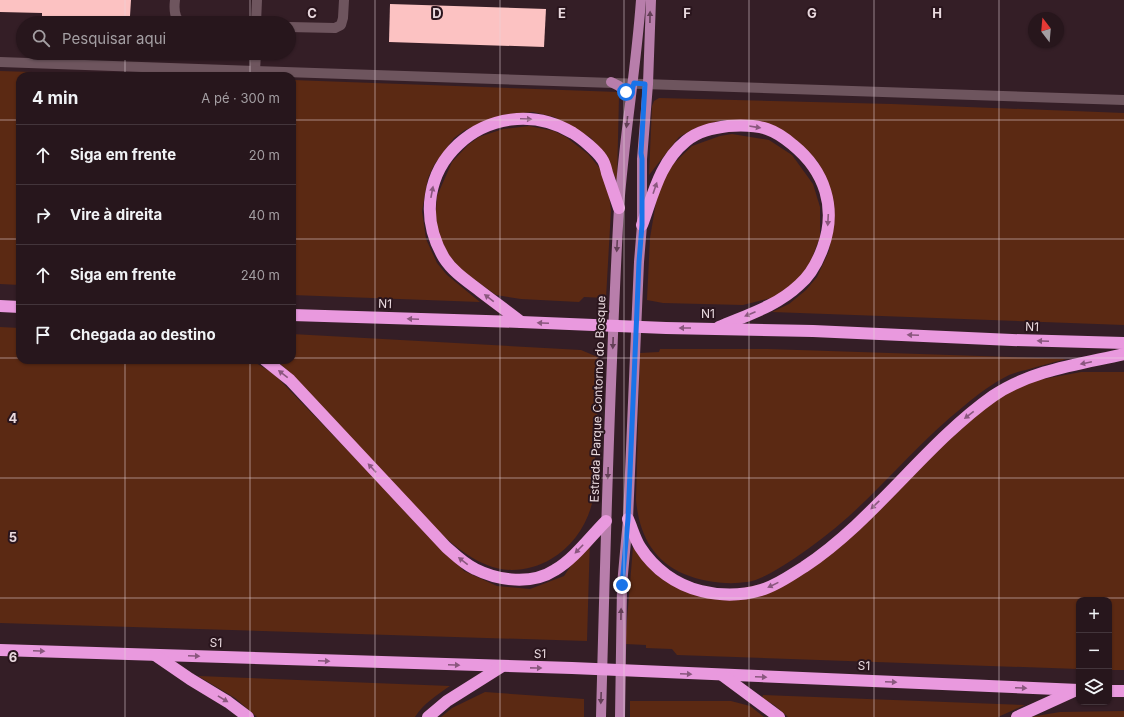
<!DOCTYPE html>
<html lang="pt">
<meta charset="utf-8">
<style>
body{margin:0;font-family:Inter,sans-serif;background:#332329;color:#f1f3f6}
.controls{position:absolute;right:12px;bottom:12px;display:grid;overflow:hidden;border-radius:8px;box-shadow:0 1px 3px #0004}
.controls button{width:36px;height:36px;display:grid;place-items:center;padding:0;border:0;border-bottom:1px solid #43353b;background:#27161c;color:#f1f3f6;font:20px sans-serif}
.compass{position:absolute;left:1028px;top:12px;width:36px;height:36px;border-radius:50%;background:#27161c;box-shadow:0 1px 3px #0004;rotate:344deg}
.stop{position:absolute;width:12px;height:12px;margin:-9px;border:3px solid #1a73e8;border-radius:50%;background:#fff}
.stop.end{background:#1a73e8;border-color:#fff;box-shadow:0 1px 4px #0008}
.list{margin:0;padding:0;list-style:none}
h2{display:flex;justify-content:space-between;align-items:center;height:52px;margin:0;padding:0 16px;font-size:17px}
h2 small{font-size:13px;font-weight:400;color:#a49fa3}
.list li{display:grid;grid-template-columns:26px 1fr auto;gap:12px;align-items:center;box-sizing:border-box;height:60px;padding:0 16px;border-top:1px solid #43353b}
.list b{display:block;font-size:15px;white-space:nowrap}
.list em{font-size:13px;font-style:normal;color:#a49fa3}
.icon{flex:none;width:22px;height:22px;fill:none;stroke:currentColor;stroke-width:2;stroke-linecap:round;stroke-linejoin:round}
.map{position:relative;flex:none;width:1124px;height:717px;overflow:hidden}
.search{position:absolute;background:#27161c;box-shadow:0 1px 3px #0004;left:16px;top:16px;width:280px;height:44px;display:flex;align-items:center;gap:10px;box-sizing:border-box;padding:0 14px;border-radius:22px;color:#a49fa3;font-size:15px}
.panel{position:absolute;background:#27161c;box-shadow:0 1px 3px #0004;left:16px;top:72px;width:280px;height:292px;border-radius:12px}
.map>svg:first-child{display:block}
.green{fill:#5b2913}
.building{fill:#fcc2c2}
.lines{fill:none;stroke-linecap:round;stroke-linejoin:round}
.street{stroke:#6e555e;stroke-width:10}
.secondary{stroke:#6e555e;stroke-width:10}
.primary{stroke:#b87eab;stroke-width:10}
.highway{stroke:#e999de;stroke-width:12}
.oneway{fill:#633f56}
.oneway2{fill:#8a577e}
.route{stroke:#1a73e8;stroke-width:5}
.grid{fill:none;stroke:#e9d9de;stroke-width:1;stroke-opacity:0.55}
.labels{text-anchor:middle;stroke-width:4;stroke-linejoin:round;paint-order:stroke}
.street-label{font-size:12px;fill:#e9d9de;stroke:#2a151d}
.grid-label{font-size:13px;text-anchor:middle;font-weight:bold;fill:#e9d9de;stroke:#2a151d;stroke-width:4;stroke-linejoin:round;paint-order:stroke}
</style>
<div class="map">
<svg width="1124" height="717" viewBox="0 0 1124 717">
<rect width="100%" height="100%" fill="#341e26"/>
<g class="green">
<polygon points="0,71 158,76 20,76 20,285 0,284"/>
<polygon points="292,80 618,92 619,96 617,181 606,158 591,138 554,117 533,112 502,115 465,130 454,138 434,165 428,178 422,211 426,239 437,263 447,275 480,302 292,295"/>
<polygon points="659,98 892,104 1124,113 1124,325 772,312 789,304 806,290 817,277 829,251 834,220 830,193 818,162 796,141 748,121 722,120 696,128 679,137 649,175 652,106 654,101"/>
<polygon points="529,126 554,131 566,137 588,154 603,172 608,188 611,210 606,298 584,297 579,302 521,299 496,295 460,269 443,248 435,224 437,196 452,162 468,145 479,137 503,129"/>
<polygon points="732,134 769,140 792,155 813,184 820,207 820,237 810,263 797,282 775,297 743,305 663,303 647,300 650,238 657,196 669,168 692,146 720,136"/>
<polygon points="0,327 20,328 20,360 251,360 274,374 464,571 497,586 530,589 564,576 590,537 587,641 0,623"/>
<path d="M 292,334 L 581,350 L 600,358 L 593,499 C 588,524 573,546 551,559 C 533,570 507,574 487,565 C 450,550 419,511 392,482 C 356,444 321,406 286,369 L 276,360 L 292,360 Z"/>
<path d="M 660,349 L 768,349 L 1067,359 C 1053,362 1040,366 1026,370 C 1021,371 1014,373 1009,375 C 993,383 978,394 964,406 C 922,439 888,481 848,517 C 831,532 814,545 795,558 C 781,567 764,579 747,582 C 727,585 703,582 684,574 C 652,560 639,533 636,500 L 640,353 L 659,352 Z"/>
<polygon points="1081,372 1124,372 1124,670 1109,670 1109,600 1079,600 1079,669 677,655 672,649 646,648 646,645 625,644 633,547 706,595 788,579 971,416 1003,393 1038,380"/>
<path d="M 198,676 L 450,686 C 438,694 423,704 415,717 L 257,717 L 235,698 Z"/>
<polygon points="485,692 584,699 584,717 441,717 452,708"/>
<polygon points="763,695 1025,705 998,717 788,717 774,705 762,698"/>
<polygon points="630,701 731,701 750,706 764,717 630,717"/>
<polygon points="1124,711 1124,717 1030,717 1060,712"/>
</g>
<g class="building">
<polygon points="0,0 131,0 130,16 121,16 121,22 105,22 105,20 42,19 42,13 0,12"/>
<polygon points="390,4 546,9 544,47 389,42"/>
</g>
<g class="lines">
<g class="street">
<path d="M 175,0 C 174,8 174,20 183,23"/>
<polyline points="256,23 257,0"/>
<polyline points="289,27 335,28 341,25 343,18 344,0"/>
<polyline points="255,71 256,53"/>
</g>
<polyline class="secondary" points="0,62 255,71 1124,100"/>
<g class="primary">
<polyline points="611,82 619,86 630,97"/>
<path d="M 601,717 C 604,598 607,479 612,360 C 614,309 616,259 619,208 C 624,138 636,70 641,0"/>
<polyline points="620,717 622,585 628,519 639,262 642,225 642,159 648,84 651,0"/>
</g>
<g class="highway">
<path d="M 642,225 C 653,195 660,162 686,141 C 698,131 713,128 728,126 C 741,125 755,125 767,129 C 776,132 786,139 793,145 C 825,171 837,208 823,247 C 818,261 811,275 799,285 C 777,306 747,315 719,327"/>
<polyline points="0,306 20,307"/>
<polyline points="292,315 521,322 666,328 813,331 1012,340 1124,343"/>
<path d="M 521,322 C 507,311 493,301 480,291 C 467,281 453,272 444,258 C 393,171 490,84 573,133 C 581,138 597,151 602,159 C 605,163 606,169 607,173 C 611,185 615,196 619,208"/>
<path d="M 265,360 L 290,380 L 446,547 C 455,555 464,564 475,569 C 499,581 532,585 555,570 C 574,559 590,537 606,521"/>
<path d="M 628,519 C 632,528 635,539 640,547 C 654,569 676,585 701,591 C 721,596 741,596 761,590 C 776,586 791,575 804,567 C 875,520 924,445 993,396 C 1031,370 1080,364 1124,354"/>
<polyline points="0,650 572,668 1079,690"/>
<polyline points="155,655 190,679 228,702 248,717"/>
<polyline points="722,675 779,717"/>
<polyline points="1109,691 1124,691"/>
<polyline points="428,717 447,701 501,667"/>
<polyline points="1017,717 1074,691"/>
</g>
</g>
<defs><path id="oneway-solid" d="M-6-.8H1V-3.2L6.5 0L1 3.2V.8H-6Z"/></defs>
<g class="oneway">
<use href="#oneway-solid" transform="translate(650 17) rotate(-89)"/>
<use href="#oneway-solid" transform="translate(627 122) rotate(96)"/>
<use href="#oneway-solid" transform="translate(617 246) rotate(93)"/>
<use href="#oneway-solid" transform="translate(613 343) rotate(92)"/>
<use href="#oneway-solid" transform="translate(608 473) rotate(92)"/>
<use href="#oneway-solid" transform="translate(621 614) rotate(-89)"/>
<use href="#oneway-solid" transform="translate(601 698) rotate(92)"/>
</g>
<g class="oneway2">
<use href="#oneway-solid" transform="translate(526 119) rotate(2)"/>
<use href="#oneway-solid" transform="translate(755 127) rotate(9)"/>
<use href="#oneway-solid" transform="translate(655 188) rotate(-71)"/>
<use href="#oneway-solid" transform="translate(432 192) rotate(-79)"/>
<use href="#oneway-solid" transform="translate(828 220) rotate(93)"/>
<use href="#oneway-solid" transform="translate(489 298) rotate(-143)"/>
<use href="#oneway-solid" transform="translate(750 314) rotate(157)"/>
<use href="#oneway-solid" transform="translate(413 319) rotate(-178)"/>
<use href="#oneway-solid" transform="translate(543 323) rotate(-177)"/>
<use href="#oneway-solid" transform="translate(685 328) rotate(-180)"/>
<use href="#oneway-solid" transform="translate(913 335) rotate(-177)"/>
<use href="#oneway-solid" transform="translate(1043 341) rotate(-178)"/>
<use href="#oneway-solid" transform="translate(1086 363) rotate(168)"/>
<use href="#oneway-solid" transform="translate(283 374) rotate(-142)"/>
<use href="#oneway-solid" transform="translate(969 415) rotate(142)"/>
<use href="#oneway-solid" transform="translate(372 468) rotate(-133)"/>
<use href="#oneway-solid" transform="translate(875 505) rotate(136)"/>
<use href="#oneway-solid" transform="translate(579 549) rotate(134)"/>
<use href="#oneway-solid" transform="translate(463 561) rotate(-142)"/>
<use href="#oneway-solid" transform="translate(773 585) rotate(154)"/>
<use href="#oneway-solid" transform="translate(39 651) rotate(2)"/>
<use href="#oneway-solid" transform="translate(194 656) rotate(2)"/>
<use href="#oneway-solid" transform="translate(324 661) rotate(2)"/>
<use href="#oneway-solid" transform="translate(454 665) rotate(2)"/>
<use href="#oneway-solid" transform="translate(536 668) rotate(1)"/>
<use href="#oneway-solid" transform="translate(686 674) rotate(3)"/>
<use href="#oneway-solid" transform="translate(761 677) rotate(2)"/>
<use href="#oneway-solid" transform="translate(891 682) rotate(3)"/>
<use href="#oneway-solid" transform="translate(1021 688) rotate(3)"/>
<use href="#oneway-solid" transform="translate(223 699) rotate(31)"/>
</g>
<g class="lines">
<polyline class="route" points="622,585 628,519 639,262 642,225 642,159 641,153 645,84 634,83 630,97 626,92"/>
</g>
<path class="grid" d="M 125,0 L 125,23M 250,0 L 250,23M 375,0 L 375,717M 500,0 L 500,717M 624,0 L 624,717M 749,0 L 749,717M 874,0 L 874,717M 999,0 L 999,717M 125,53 L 125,76M 250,53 L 250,76M 0,120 L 20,120M 292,120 L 1124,120M 0,239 L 20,239M 292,239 L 1124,239M 0,358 L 20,358M 292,358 L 1124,358M 125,360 L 125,717M 250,360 L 250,717M 0,478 L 1124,478M 0,598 L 1124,598"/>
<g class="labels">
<g class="street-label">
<text transform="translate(385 304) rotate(2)" y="4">N1</text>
<text x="708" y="318">N1</text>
<text transform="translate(1032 327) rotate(2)" y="4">N1</text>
<text transform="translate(598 399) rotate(-88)" y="4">Estrada Parque Contorno do Bosque</text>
<text transform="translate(216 643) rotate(2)" y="4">S1</text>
<text transform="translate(540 654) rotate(1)" y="4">S1</text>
<text transform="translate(864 666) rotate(2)" y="4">S1</text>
</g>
</g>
<g class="grid-label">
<text x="312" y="18">C</text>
<text x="437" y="18">D</text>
<text x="562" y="18">E</text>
<text x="687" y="18">F</text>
<text x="812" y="18">G</text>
<text x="937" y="18">H</text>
<text x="13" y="423">4</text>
<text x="13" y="542">5</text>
<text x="13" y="662">6</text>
</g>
</svg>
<div class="controls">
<button>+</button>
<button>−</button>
<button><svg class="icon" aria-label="layers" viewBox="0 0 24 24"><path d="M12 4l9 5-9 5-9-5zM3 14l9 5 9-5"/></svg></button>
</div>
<svg class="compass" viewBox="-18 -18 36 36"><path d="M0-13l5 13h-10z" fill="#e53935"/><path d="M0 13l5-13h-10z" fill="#a49fa3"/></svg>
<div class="stop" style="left:626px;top:92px"></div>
<div class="stop end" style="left:622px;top:585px"></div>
<div class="search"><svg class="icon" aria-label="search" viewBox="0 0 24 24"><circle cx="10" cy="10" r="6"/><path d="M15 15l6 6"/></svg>Pesquisar aqui</div>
<section class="panel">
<h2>4 min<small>A pé · 300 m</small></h2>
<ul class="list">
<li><svg class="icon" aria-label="ahead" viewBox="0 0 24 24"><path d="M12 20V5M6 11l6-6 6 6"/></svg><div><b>Siga em frente</b></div><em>20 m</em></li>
<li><svg class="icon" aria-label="right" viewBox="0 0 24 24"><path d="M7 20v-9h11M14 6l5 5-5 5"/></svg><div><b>Vire à direita</b></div><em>40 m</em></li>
<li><svg class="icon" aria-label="ahead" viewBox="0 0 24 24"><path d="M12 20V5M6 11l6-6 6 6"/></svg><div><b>Siga em frente</b></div><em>240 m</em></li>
<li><svg class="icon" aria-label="arrive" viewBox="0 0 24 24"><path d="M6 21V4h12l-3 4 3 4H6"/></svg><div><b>Chegada ao destino</b></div></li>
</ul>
</section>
</div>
